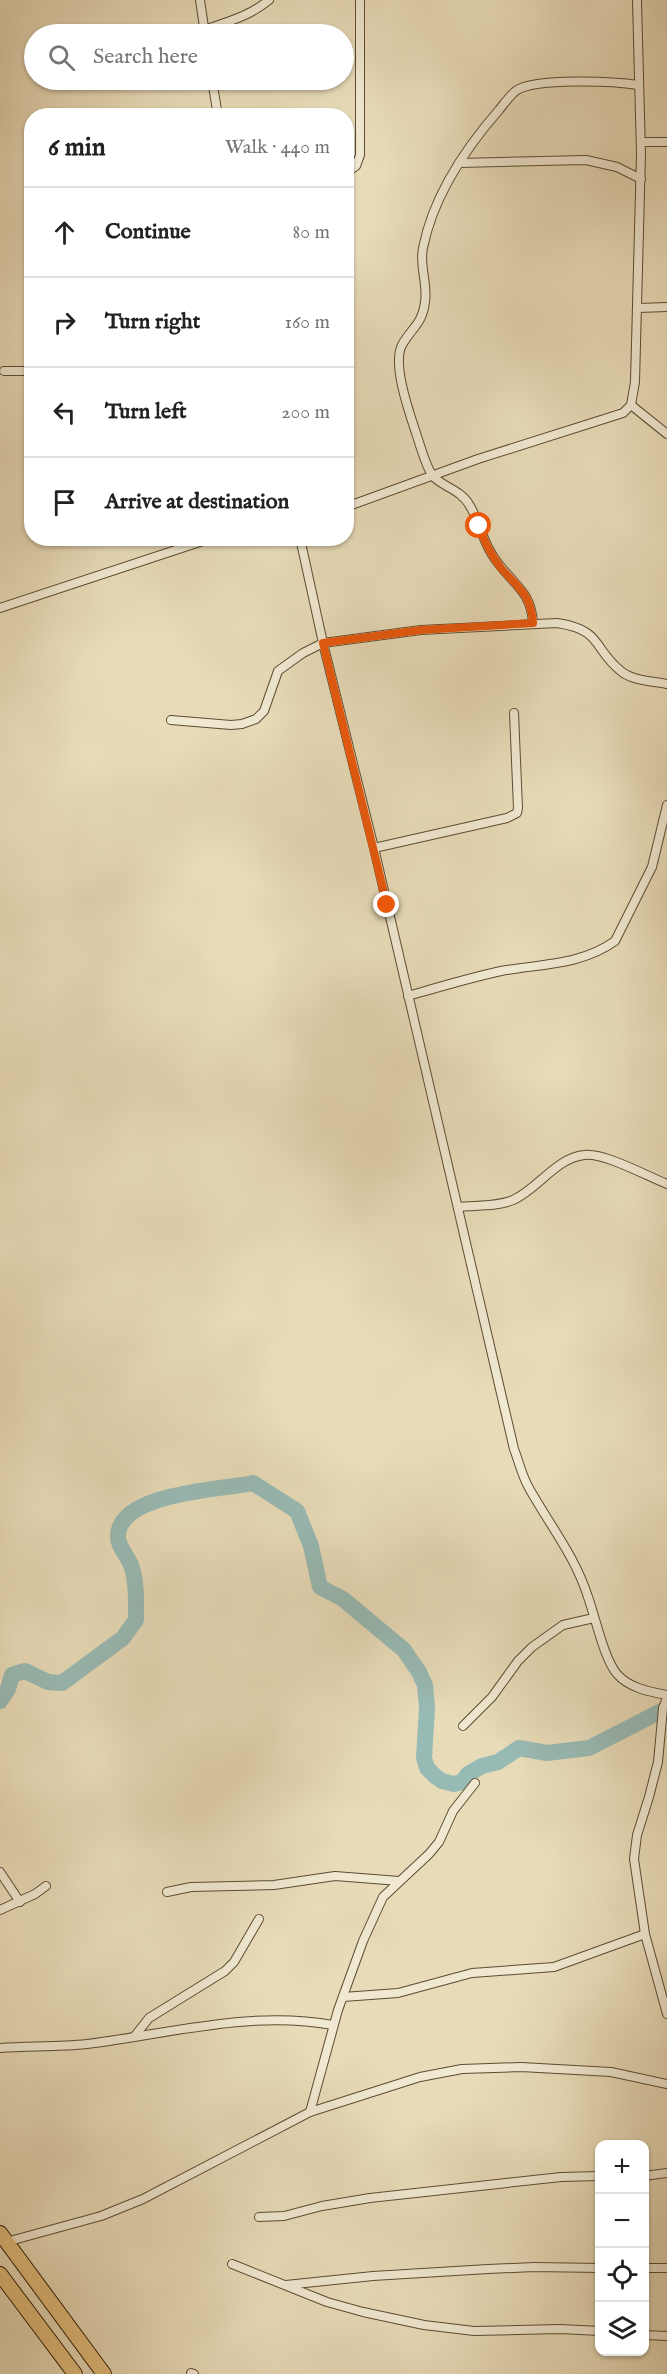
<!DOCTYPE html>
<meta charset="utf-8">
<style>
body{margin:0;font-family:"IM FELL English",serif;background:#f2f2f2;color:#222}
.controls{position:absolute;right:18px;bottom:18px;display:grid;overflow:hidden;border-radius:12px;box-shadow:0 2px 4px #0004}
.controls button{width:54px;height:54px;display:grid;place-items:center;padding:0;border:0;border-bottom:2px solid #e0e0e0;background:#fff;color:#222;font:30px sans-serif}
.stop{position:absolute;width:18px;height:18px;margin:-14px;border:4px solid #ea580c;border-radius:50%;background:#fff}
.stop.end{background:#ea580c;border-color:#fff;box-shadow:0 2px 6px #0008}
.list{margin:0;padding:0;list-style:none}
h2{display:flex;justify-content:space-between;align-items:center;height:78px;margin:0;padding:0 24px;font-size:26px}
h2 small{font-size:20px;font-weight:400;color:#767676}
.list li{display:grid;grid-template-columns:39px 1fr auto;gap:18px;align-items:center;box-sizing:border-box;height:90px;padding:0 24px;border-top:2px solid #e0e0e0}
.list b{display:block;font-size:22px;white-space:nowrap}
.list em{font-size:20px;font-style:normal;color:#767676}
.icon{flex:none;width:33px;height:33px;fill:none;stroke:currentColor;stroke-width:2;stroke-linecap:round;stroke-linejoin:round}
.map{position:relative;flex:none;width:667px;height:2374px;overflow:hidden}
.search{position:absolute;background:#fff;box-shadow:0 2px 4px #0004;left:24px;top:24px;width:330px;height:66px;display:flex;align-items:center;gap:15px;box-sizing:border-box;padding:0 21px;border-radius:33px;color:#767676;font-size:22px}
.panel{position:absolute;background:#fff;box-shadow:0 2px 4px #0004;left:24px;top:108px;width:330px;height:438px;border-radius:24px}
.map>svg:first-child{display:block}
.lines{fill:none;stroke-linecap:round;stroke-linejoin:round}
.river{stroke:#98bab4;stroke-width:16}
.minor-casing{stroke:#5c4c32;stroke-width:10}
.trunk-casing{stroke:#2d1c05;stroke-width:16}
.minor{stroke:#f0e8d1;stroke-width:8}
.trunk{stroke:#e4be7c;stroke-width:14}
.route{stroke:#ea580c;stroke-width:8}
</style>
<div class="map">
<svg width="667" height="2374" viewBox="0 0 667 2374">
<rect width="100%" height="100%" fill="#e8dbb8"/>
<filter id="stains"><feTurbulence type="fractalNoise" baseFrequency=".00333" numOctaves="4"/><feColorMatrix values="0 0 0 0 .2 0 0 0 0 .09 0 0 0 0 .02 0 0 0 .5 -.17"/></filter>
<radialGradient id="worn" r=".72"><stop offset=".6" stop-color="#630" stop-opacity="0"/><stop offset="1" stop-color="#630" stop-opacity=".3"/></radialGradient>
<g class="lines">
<path class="river" d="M 0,1701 L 8,1689 L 12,1675 L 25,1671 L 48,1682 L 62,1683 L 123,1638 L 136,1620 C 136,1603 137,1581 131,1565 C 127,1555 117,1546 118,1535 C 121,1492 222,1490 253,1483 L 297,1511 L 311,1546 L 320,1587 L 343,1599 L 404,1650 L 419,1672 L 425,1685 L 427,1708 L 424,1758 L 427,1768 L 435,1776 L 442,1781 L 454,1784 L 462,1782 L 468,1774 L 482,1766 L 498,1762 L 519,1748 L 547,1753 L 589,1748 L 667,1708"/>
<g class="minor-casing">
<g id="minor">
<polyline points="200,0 205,34"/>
<path d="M 204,30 C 227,22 250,16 269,0"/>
<polyline points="212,80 218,116"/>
<polyline points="641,142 667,142"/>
<polyline points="459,163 586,160 617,167 641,179"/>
<polyline points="346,173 356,166 360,155 360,0"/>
<polyline points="638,308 667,307"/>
<polyline points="4,371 32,371"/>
<polyline points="631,405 667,434"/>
<polyline points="346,507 478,459 623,413 631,405 635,382 641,154 637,0"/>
<path d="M 300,538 L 323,643 L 374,848 L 514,1449 C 519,1462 522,1476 529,1488 C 549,1524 575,1556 588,1597 C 595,1616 604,1659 617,1674 C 629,1688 650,1692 667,1695"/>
<polyline points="0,608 212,538"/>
<path d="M 533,623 C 531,590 512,584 495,559 C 483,543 480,523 470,506 C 461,489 440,486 432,475 C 425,464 420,445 416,433 C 409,412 392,364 402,345 C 412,327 422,325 425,302 C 428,283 419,266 423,248 C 433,197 465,149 499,110 C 504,104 510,95 517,90 C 537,78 613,81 638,85"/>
<path d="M 171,720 L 231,725 L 242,724 L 256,719 L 264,711 L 278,671 L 303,653 L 323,643 L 421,630 L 557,623 C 604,630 592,649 622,672 C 634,681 653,681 667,684"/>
<polyline points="374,848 507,818 517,813 518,808 514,713"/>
<path d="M 408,996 C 439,987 469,978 501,971 C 540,964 582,965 615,941 L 652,867 L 667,805"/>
<path d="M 458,1207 C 475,1205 497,1207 513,1200 C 538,1189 556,1158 584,1155 C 603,1152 647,1176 667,1184"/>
<polyline points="667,1698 663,1708 658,1762 649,1797 637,1835 634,1859 645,1934 667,2014"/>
<polyline points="463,1726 492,1697 518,1661 532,1647 563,1625 594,1618"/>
<polyline points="0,1872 20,1902"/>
<polyline points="167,1892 191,1887 274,1885 335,1876 399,1881"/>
<polyline points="0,1910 35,1894 46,1886"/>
<polyline points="343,1997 398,1993 472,1973 554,1967 645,1934"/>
<polyline points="134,2037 149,2018 225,1971 234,1962 259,1919"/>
<path d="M 0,2048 C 29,2046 58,2047 87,2044 C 168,2034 251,2010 333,2025"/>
<polyline points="310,2112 338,2010 363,1941 383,1897 429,1854 439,1842 453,1811 475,1783"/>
<polyline points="644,2176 667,2173"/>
<polyline points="259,2217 284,2216 322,2206 370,2198 561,2177 600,2176"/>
<polyline points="6,2242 101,2216 143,2199 310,2112 420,2077 462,2069 521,2067 611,2072 667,2084"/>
<polyline points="232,2264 327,2302 363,2312 424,2325 474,2331 560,2329 600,2331"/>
<polyline points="644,2268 667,2268"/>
<polyline points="286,2285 373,2276 488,2269 534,2267 600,2268"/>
<polyline points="644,2335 667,2336"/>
<polyline points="191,2373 194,2374"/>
</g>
</g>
<g class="trunk-casing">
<g id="trunk">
<polyline points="0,2233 104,2374"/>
<polyline points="0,2274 75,2374"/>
</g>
</g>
<use href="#minor" class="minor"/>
<use href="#trunk" class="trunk"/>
</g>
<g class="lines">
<path class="route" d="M 387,905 L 323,643 L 421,630 L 533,623 C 531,594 518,588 501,568 C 491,555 484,541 479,526"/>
</g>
<rect width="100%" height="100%" filter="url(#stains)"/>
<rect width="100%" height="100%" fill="url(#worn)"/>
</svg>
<div class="controls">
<button>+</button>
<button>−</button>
<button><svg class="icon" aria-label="locate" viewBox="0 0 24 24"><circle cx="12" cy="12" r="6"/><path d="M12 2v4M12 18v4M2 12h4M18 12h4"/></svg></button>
<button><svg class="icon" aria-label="layers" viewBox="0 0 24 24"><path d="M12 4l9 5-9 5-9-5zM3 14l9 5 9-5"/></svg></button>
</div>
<div class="stop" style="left:479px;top:526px"></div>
<div class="stop end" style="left:387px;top:905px"></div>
<div class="search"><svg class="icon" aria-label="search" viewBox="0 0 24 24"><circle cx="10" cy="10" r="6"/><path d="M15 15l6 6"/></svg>Search here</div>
<section class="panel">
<h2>6 min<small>Walk · 440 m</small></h2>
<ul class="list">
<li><svg class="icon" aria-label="ahead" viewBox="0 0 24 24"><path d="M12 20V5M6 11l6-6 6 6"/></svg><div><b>Continue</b></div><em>80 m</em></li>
<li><svg class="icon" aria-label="right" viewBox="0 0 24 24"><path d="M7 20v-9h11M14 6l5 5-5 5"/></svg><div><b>Turn right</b></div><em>160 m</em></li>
<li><svg class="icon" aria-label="left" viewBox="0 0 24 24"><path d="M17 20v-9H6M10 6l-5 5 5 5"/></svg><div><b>Turn left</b></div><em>200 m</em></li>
<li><svg class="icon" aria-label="arrive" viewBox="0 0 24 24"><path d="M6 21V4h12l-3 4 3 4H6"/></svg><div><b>Arrive at destination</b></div></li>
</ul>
</section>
</div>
